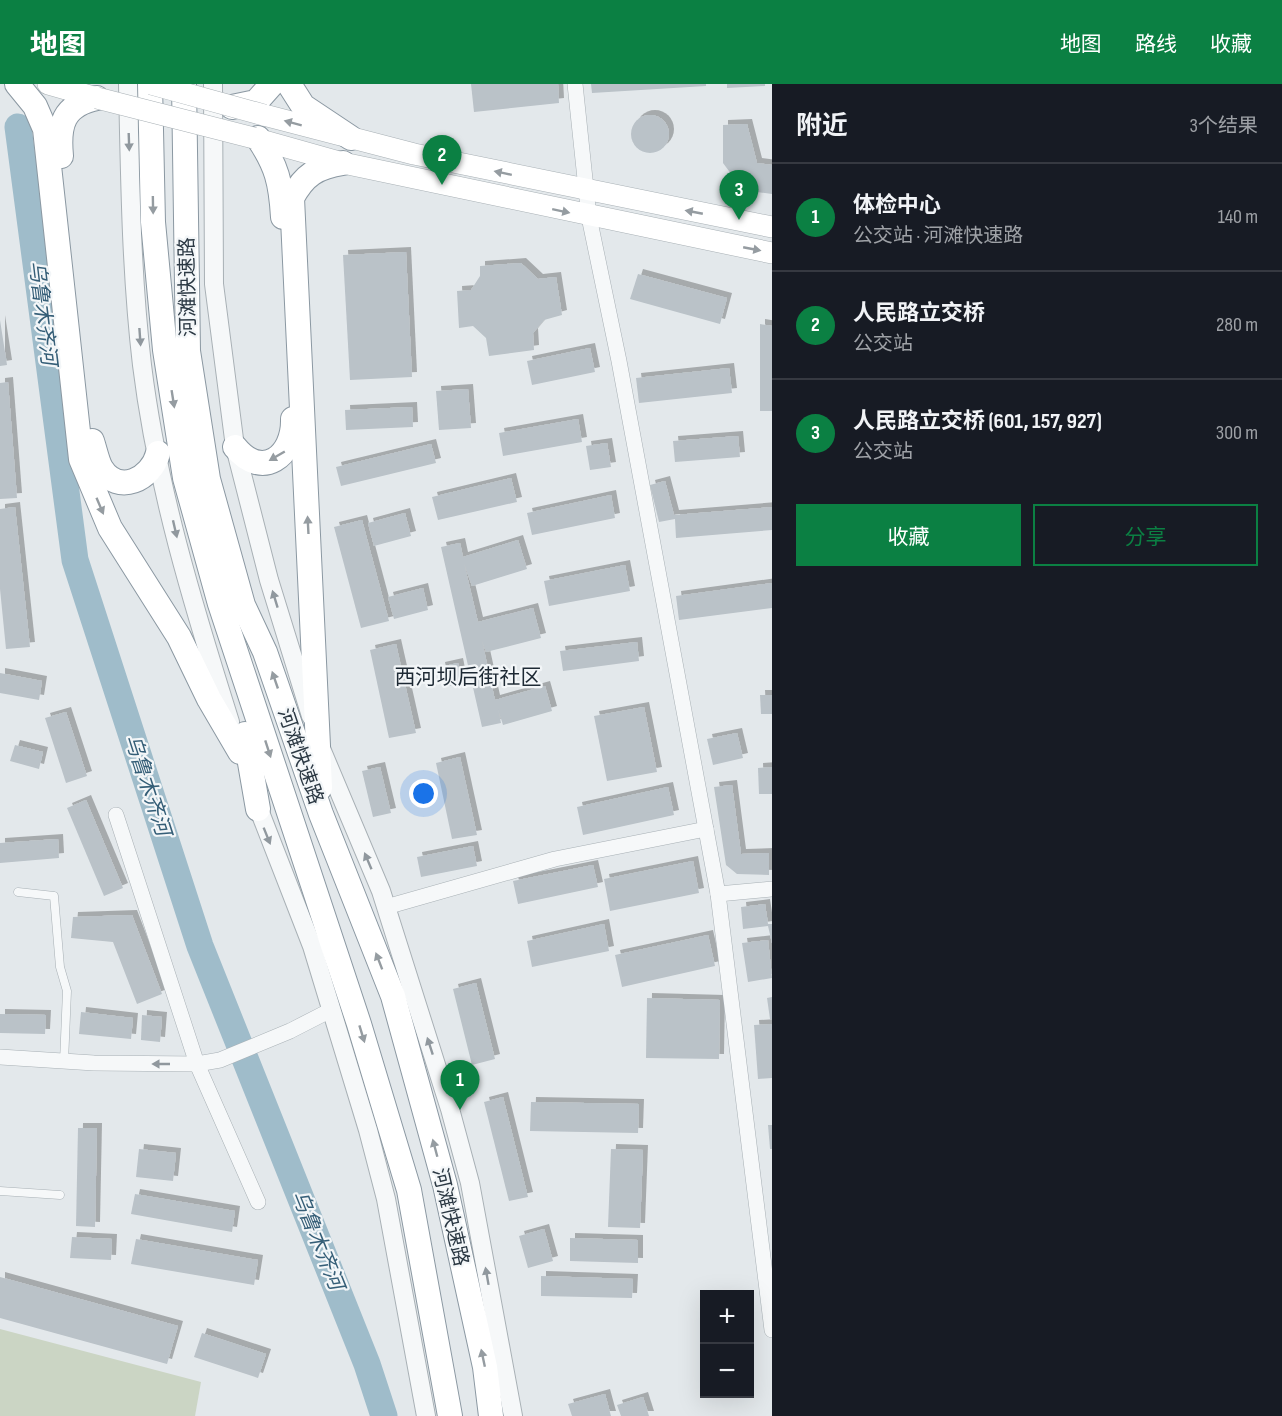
<!DOCTYPE html>
<html lang="zh">
<meta charset="utf-8">
<style>
body{margin:0;font-family:"Sofia Sans Condensed","Noto Sans SC",sans-serif;background:#20242c;color:#f1f3f6}
.controls{position:absolute;right:18px;bottom:18px;display:grid;overflow:hidden;border-radius:0px;box-shadow:0 6px 24px #0002}
.controls button{width:54px;height:54px;display:grid;place-items:center;padding:0;border:0;border-bottom:2px solid #363941;background:#171b24;color:#f1f3f6;font:30px sans-serif}
.you{position:absolute;left:424px;top:710px;width:21px;height:21px;margin:-15px;border:4px solid #fff;border-radius:50%;background:#1a73e8;box-shadow:0 0 0 9px #1a73e833}
.badge{display:grid;place-items:center;width:39px;height:39px;border-radius:50%;background:#0b8043;color:#fff;font-size:20px;font-weight:700}
.pin{position:absolute;translate:-50% -50px;filter:drop-shadow(0 2px 3px #0008)}
.pin::after{content:'';position:absolute;top:32px;width:21px;height:18px;background:inherit;clip-path:polygon(0 0,100% 0,50% 100%)}
.list{margin:0;padding:0;list-style:none}
h2{display:flex;justify-content:space-between;align-items:center;height:78px;margin:0;padding:0 24px;font-size:26px}
h2 small{font-size:20px;font-weight:400;color:#9ea1a6}
.list li{display:grid;grid-template-columns:39px 1fr auto;gap:18px;align-items:center;box-sizing:border-box;height:108px;padding:0 24px;border-top:2px solid #363941}
.list b{display:block;font-size:22px;white-space:nowrap}
.list p{margin:0;font-size:20px;white-space:nowrap;color:#9ea1a6}
.list em{font-size:20px;font-style:normal;color:#9ea1a6}
.actions{display:flex;gap:12px;padding:18px 24px}
.actions a{flex:1;padding:14px 0;border:2px solid #0b8043;border-radius:0px;text-align:center;font-size:21px;color:#0b8043}
.actions .main{background:#0b8043;color:#fff}
.map{position:relative;flex:none;width:772px;height:1332px;overflow:hidden}
header{display:flex;align-items:center;gap:36px;box-sizing:border-box;height:84px;padding:0 30px;background:#0b8043;color:#fff}
header strong{font-size:28px}
nav{display:flex;gap:33px;margin-inline-start:auto;font-size:21px}
main{display:flex}
aside{flex:1;background:#171b24}
.map>svg:first-child{display:block}
.green{fill:#cbd5c4}
.lines{fill:none;stroke-linecap:round;stroke-linejoin:round}
.river{stroke:#9fbcca;stroke-width:27}
.building{fill:#bac2c8;filter:url(#shadow)}
.service-casing{stroke:#a8b0b5;stroke-width:9}
.minor-casing{stroke:#a8b0b5;stroke-width:16}
.tertiary-casing{stroke:#a8b0b5;stroke-width:20}
.secondary-casing{stroke:#a8b0b5;stroke-width:22}
.trunk-casing{stroke:#8b98a2;stroke-width:26}
.service{stroke:#f6f8f9;stroke-width:8}
.minor{stroke:#f6f8f9;stroke-width:15}
.tertiary{stroke:#f6f8f9;stroke-width:18}
.secondary{stroke:#fff;stroke-width:21}
.trunk{stroke:#fff;stroke-width:24}
.secondary-bridge-casing{stroke:#a8b0b5;stroke-width:22;stroke-linecap:butt}
.secondary-bridge{stroke:#fff;stroke-width:21}
.oneway{fill:#959ca1}
.oneway2{fill:#90989e}
.labels{text-anchor:middle;stroke-width:4.5;stroke-linejoin:round;paint-order:stroke}
.street-label{font-size:20px;fill:#2b3843;stroke:#f3f6f8}
.water-label{font-size:21px;font-style:italic;fill:#355e77;stroke:#f3f6f8}
.neighbourhood-label{font-size:21px;fill:#1d2934;stroke:#f3f6f8}
</style>
<header>
<strong>地图</strong>
<nav><a>地图</a><a>路线</a><a>收藏</a></nav>
</header>
<main>
<div class="map">
<svg width="772" height="1332" viewBox="0 0 772 1332">
<defs>
<filter id="shadow"><feDropShadow dx="5" dy="-5" stdDeviation="0" flood-color="#0004"/></filter>
</defs>
<rect width="100%" height="100%" fill="#e3e8eb"/>
<polygon class="green" points="0,1245 201,1298 195,1332 0,1332"/>
<g class="lines">
<polyline class="river" points="18,43 75,476 200,862 367,1280 384,1332"/>
</g>
<g class="building">
<polygon points="471,0 558,0 559,19 474,28"/>
<polygon points="591,0 706,0 706,2 592,9"/>
<polygon points="727,0 765,0 765,2 727,4"/>
<circle cx="650" cy="50" r="19"/>
<polygon points="747,40 757,79 772,81 772,110 743,106 723,79 723,41"/>
<polygon points="406,168 412,293 350,296 343,171"/>
<polygon points="521,179 538,195 556,193 562,231 544,236 533,249 534,266 489,272 486,254 473,242 459,244 457,207 471,206 480,192 480,182"/>
<polygon points="638,190 727,214 720,240 630,215"/>
<polygon points="0,236 7,281 0,282"/>
<polygon points="760,240 772,242 772,327 760,327"/>
<polygon points="590,264 595,288 532,301 527,277"/>
<polygon points="729,284 732,309 639,319 636,294"/>
<polygon points="8,298 17,414 0,415 0,299"/>
<polygon points="468,305 471,344 439,346 436,307"/>
<polygon points="412,323 413,343 346,346 345,326"/>
<polygon points="578,335 582,358 503,372 499,349"/>
<polygon points="738,352 740,373 675,378 673,357"/>
<polygon points="607,359 611,383 590,386 586,362"/>
<polygon points="431,360 436,379 341,402 336,383"/>
<polygon points="511,394 517,418 438,436 432,413"/>
<polygon points="665,397 674,431 772,423 772,446 676,454 675,435 659,438 650,401"/>
<polygon points="611,411 615,434 532,451 527,429"/>
<polygon points="15,423 30,563 6,565 0,505 0,425"/>
<polygon points="405,429 411,452 374,462 368,439"/>
<polygon points="362,436 389,537 361,544 334,443"/>
<polygon points="518,456 527,485 472,502 464,479 478,538 533,524 541,554 486,568 482,557 495,616 545,602 552,627 503,641 498,625 501,639 482,643 441,463 460,459 463,473"/>
<polygon points="625,481 630,507 549,522 544,497"/>
<polygon points="772,499 772,524 679,536 676,512"/>
<polygon points="423,504 428,526 394,535 388,513"/>
<polygon points="637,558 639,577 563,587 560,567"/>
<polygon points="396,560 416,649 389,654 370,566"/>
<polygon points="458,579 462,599 444,603 440,583"/>
<polygon points="0,589 42,597 39,616 0,609"/>
<polygon points="760,611 772,611 772,630 761,630"/>
<polygon points="644,623 657,688 607,697 594,632"/>
<polygon points="66,628 87,692 66,699 45,634"/>
<polygon points="737,649 743,674 713,681 707,655"/>
<polygon points="15,661 43,668 39,685 10,677"/>
<polygon points="460,673 477,751 452,755 436,679"/>
<polygon points="380,683 391,729 373,733 362,687"/>
<polygon points="772,683 772,710 759,710 758,684"/>
<polygon points="732,701 741,770 769,769 769,791 737,790 726,781 714,703"/>
<polygon points="668,703 674,731 583,751 577,723"/>
<polygon points="86,716 123,804 104,812 67,724"/>
<polygon points="58,755 59,774 0,779 0,759"/>
<polygon points="473,762 477,782 421,793 417,773"/>
<polygon points="693,777 699,809 610,827 604,795"/>
<polygon points="593,781 598,803 518,820 513,797"/>
<polygon points="765,820 768,840 772,840 772,859 768,842 743,845 741,823"/>
<polygon points="132,831 162,910 137,920 113,858 71,854 73,833"/>
<polygon points="604,840 609,867 532,883 527,857"/>
<polygon points="708,851 715,882 622,903 615,871"/>
<polygon points="768,856 772,894 748,898 742,859"/>
<polygon points="476,899 495,975 472,981 453,905"/>
<polygon points="772,913 772,935 770,935 767,914"/>
<polygon points="647,914 720,916 719,975 646,974"/>
<polygon points="81,928 133,934 131,955 79,950"/>
<polygon points="0,930 46,931 45,950 0,949"/>
<polygon points="142,931 162,933 160,958 141,956"/>
<polygon points="772,940 772,994 758,995 754,941"/>
<polygon points="503,1013 528,1113 509,1117 484,1018"/>
<polygon points="531,1018 639,1020 638,1049 530,1047"/>
<polygon points="768,1041 772,1041 772,1065 770,1065"/>
<polygon points="78,1044 97,1044 95,1143 76,1142"/>
<polygon points="139,1065 176,1069 173,1097 136,1093"/>
<polygon points="611,1065 643,1066 640,1144 608,1143"/>
<polygon points="135,1110 235,1127 232,1148 131,1130"/>
<polygon points="544,1145 553,1177 528,1184 519,1152"/>
<polygon points="72,1153 112,1155 111,1176 70,1174"/>
<polygon points="570,1154 638,1156 638,1179 570,1177"/>
<polygon points="136,1155 258,1176 254,1201 131,1180"/>
<polygon points="541,1192 633,1195 632,1214 541,1212"/>
<polygon points="0,1193 178,1242 167,1280 0,1234"/>
<polygon points="202,1249 266,1270 258,1294 194,1273"/>
<polygon points="605,1310 611,1332 572,1332 568,1320"/>
<polygon points="643,1313 649,1332 621,1332 617,1321"/>
</g>
<g class="lines">
<g class="service-casing">
<g id="service">
<polyline points="18,808 54,812 60,883 67,907 64,978"/>
<polyline points="0,1107 60,1111"/>
</g>
</g>
<g class="minor-casing">
<g id="minor">
<polyline points="575,0 589,133 619,277 718,810 772,1246"/>
<polyline points="116,731 197,980 258,1118"/>
<polyline points="718,810 772,805"/>
<polyline points="386,823 555,775 706,745"/>
<polyline points="0,973 94,979 197,980 220,976 290,947 331,926"/>
</g>
</g>
<g class="tertiary-casing">
<g id="tertiary">
<path d="M 128,0 C 130,93 131,188 142,281 C 157,403 193,521 230,638"/>
<polyline points="213,0 214,200 235,363 269,496 311,632"/>
<polyline points="322,667 381,807 450,1025 470,1099 513,1332"/>
<polyline points="254,713 312,862 368,1046 386,1115 426,1332"/>
</g>
</g>
<g class="secondary-casing">
<g id="secondary">
<polyline points="48,0 97,14"/>
<polyline points="264,31 414,70 772,143"/>
<polyline points="254,54 343,79 772,169"/>
</g>
</g>
<g class="trunk-casing">
<g id="trunk">
<polyline points="17,0 35,22 45,45 81,375 110,444 179,553 209,615 240,668"/>
<polyline points="150,0 153,138 165,266 185,394 220,520 359,940 409,1106 450,1332"/>
<polyline points="184,0 188,267 208,395 243,521 265,568 321,730 393,912 445,1101 485,1283 491,1332"/>
<polyline points="289,0 303,22 351,54"/>
<polyline points="232,23 256,18 272,0"/>
<path d="M 258,54 C 277,82 281,99 283,133"/>
<path d="M 61,72 C 58,41 63,21 97,14"/>
<path d="M 92,357 C 95,366 97,377 101,384 C 118,412 152,395 158,369"/>
<path d="M 235,363 C 262,396 294,373 293,335"/>
<polyline points="245,650 258,725"/>
<path d="M 320,704 L 292,114 C 304,91 317,83 343,79"/>
</g>
</g>
<use href="#service" class="service"/>
<use href="#minor" class="minor"/>
<use href="#tertiary" class="tertiary"/>
<use href="#secondary" class="secondary"/>
<use href="#trunk" class="trunk"/>
<g class="secondary-bridge-casing">
<g id="secondary-bridge">
<polyline points="151,0 264,31"/>
<polyline points="97,14 254,54"/>
</g>
</g>
<use href="#secondary-bridge" class="secondary-bridge"/>
</g>
<defs><path id="oneway-solid" d="M-6-.8H1V-3.2L6.5 0L1 3.2V.8H-6Z" transform="scale(1.5)"/></defs>
<g class="oneway">
<use href="#oneway-solid" transform="translate(293 39) rotate(-165)"/>
<use href="#oneway-solid" transform="translate(503 89) rotate(-168)"/>
<use href="#oneway-solid" transform="translate(153 121) rotate(89)"/>
<use href="#oneway-solid" transform="translate(561 127) rotate(12)"/>
<use href="#oneway-solid" transform="translate(694 128) rotate(-169)"/>
<use href="#oneway-solid" transform="translate(752 165) rotate(11)"/>
<use href="#oneway-solid" transform="translate(173 315) rotate(81)"/>
<use href="#oneway-solid" transform="translate(277 372) rotate(150)"/>
<use href="#oneway-solid" transform="translate(100 422) rotate(67)"/>
<use href="#oneway-solid" transform="translate(308 441) rotate(-93)"/>
<use href="#oneway-solid" transform="translate(275 596) rotate(-109)"/>
<use href="#oneway-solid" transform="translate(268 665) rotate(72)"/>
<use href="#oneway-solid" transform="translate(379 877) rotate(-111)"/>
<use href="#oneway-solid" transform="translate(362 950) rotate(73)"/>
<use href="#oneway-solid" transform="translate(435 1064) rotate(-105)"/>
<use href="#oneway-solid" transform="translate(483 1274) rotate(-102)"/>
</g>
<g class="oneway2">
<use href="#oneway-solid" transform="translate(129 58) rotate(88)"/>
<use href="#oneway-solid" transform="translate(140 253) rotate(86)"/>
<use href="#oneway-solid" transform="translate(175 445) rotate(77)"/>
<use href="#oneway-solid" transform="translate(275 515) rotate(-107)"/>
<use href="#oneway-solid" transform="translate(267 752) rotate(68)"/>
<use href="#oneway-solid" transform="translate(368 777) rotate(-113)"/>
<use href="#oneway-solid" transform="translate(430 962) rotate(-108)"/>
<use href="#oneway-solid" transform="translate(161 980) rotate(-180)"/>
<use href="#oneway-solid" transform="translate(487 1192) rotate(-100)"/>
</g>
<g class="labels">
<g class="street-label">
<text transform="translate(187 203) rotate(-91)" y="7">河滩快速路</text>
<text transform="translate(301 672) rotate(71)" y="7">河滩快速路</text>
<text transform="translate(451 1133) rotate(77)" y="7">河滩快速路</text>
</g>
<g class="water-label">
<text transform="translate(43 229) rotate(83)" y="7">乌鲁木齐河</text>
<text transform="translate(148 701) rotate(72)" y="7">乌鲁木齐河</text>
<text transform="translate(318 1156) rotate(68)" y="7">乌鲁木齐河</text>
</g>
<g class="neighbourhood-label">
<text x="468" y="600">西河坝后街社区</text>
</g>
</g>
</svg>
<div class="controls">
<button>+</button>
<button>−</button>
</div>
<div class="you"></div>
<div class="pin badge" style="left:460px;top:1026px">1</div>
<div class="pin badge" style="left:442px;top:101px">2</div>
<div class="pin badge" style="left:739px;top:136px">3</div>
</div>
<aside>
<h2>附近<small>3个结果</small></h2>
<ul class="list">
<li><span class="badge">1</span><div><b>体检中心</b><p>公交站 · 河滩快速路</p></div><em>140 m</em></li>
<li><span class="badge">2</span><div><b>人民路立交桥</b><p>公交站</p></div><em>280 m</em></li>
<li><span class="badge">3</span><div><b>人民路立交桥 (601, 157, 927)</b><p>公交站</p></div><em>300 m</em></li>
</ul>
<div class="actions"><a class="main">收藏</a><a>分享</a></div>
</aside>
</main>
